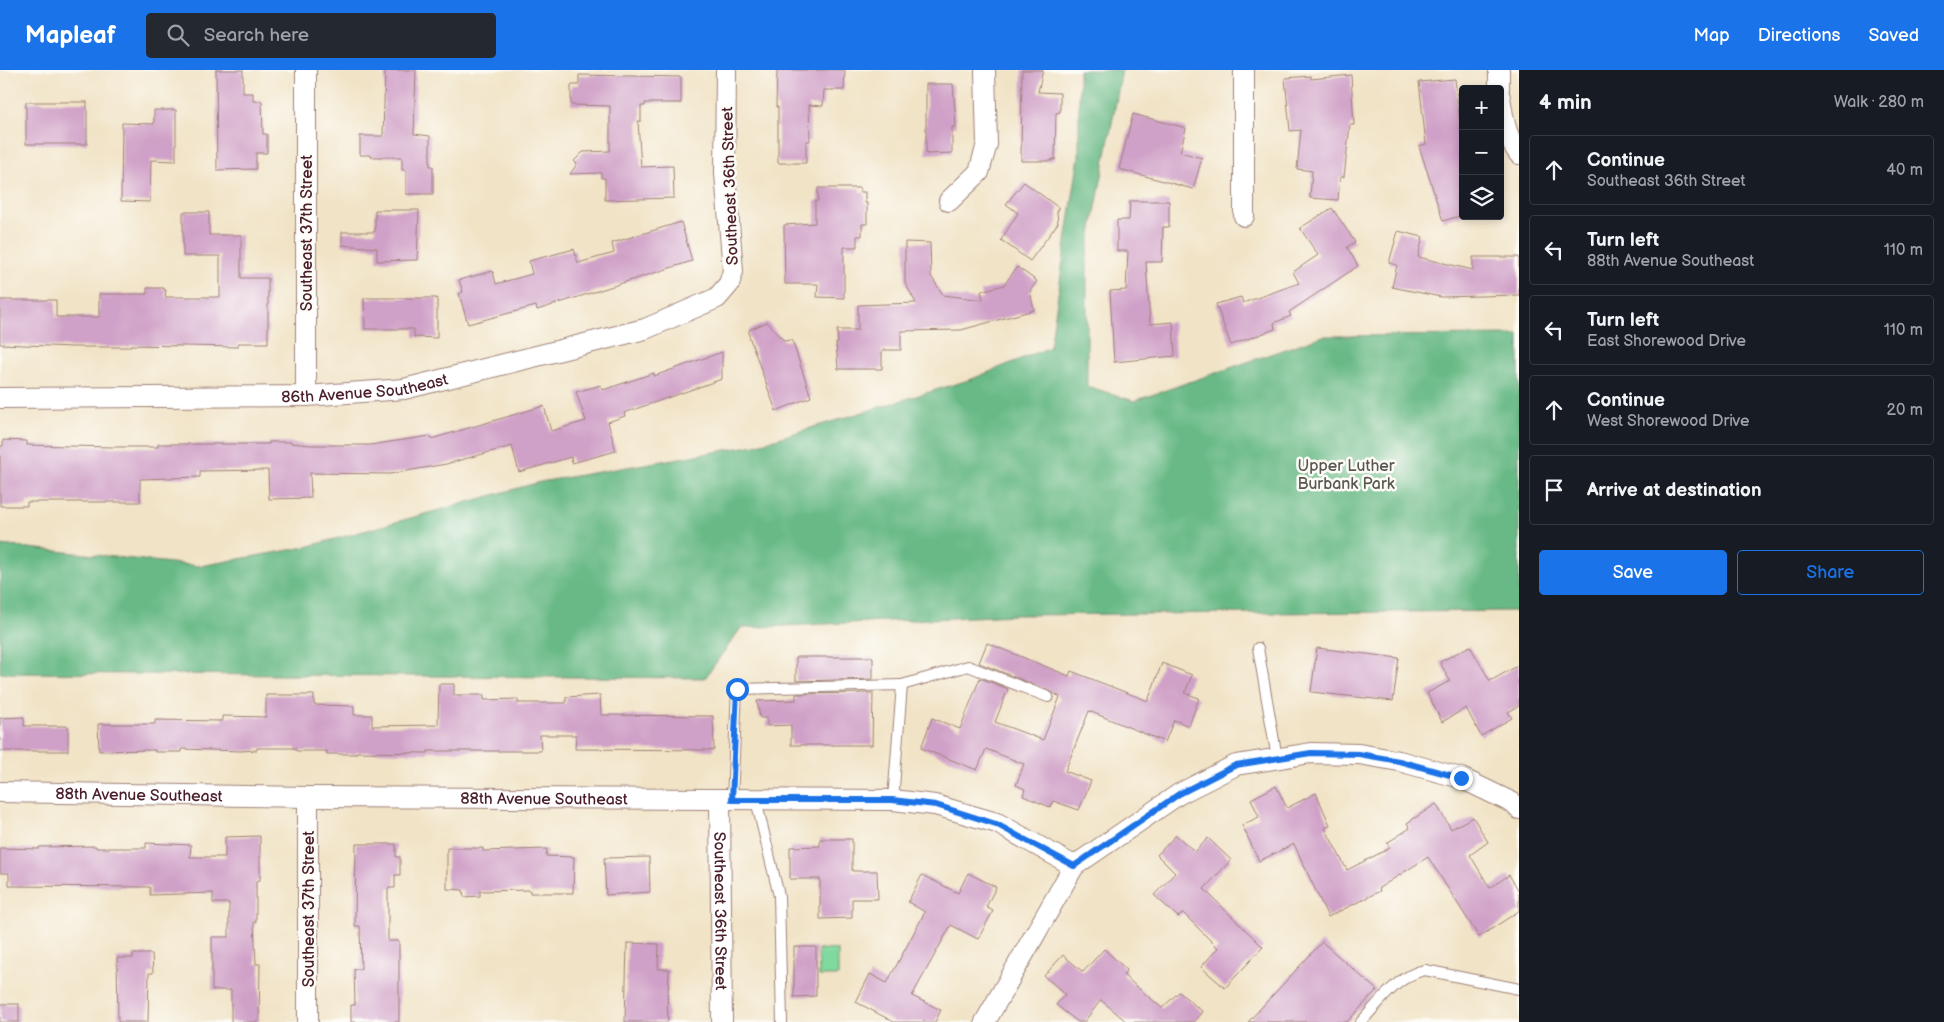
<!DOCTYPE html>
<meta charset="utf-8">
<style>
body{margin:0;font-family:"Balsamiq Sans",sans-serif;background:#242831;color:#f1f3f6}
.controls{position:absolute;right:15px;top:15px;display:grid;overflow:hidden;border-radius:5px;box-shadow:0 2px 8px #0003}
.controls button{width:45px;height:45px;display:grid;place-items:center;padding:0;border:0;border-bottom:1px solid #363941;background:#171b24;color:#f1f3f6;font:25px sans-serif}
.stop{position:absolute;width:15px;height:15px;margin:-11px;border:4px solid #1a73e8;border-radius:50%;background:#fff}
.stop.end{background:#1a73e8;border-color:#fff;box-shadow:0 1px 5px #0008}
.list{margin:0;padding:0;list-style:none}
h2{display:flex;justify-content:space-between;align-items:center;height:65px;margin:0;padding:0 20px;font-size:21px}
h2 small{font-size:16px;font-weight:400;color:#9ea1a6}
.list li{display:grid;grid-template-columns:32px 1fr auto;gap:15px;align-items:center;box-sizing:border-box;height:70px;margin:0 10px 10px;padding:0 10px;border:1px solid #363941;border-radius:5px}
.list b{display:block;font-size:19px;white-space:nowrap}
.list p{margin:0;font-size:16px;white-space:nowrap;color:#9ea1a6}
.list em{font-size:16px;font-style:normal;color:#9ea1a6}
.actions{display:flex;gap:10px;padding:15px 20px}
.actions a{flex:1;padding:11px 0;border:1px solid #1a73e8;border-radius:5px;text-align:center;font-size:18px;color:#1a73e8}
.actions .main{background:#1a73e8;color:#fff}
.icon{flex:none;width:28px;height:28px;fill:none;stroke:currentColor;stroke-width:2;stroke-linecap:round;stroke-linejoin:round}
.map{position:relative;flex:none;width:1519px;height:952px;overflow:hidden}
header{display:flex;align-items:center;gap:30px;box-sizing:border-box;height:70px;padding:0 25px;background:#1a73e8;color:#fff}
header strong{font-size:24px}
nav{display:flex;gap:28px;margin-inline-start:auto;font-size:18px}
.search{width:350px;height:45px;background:#242831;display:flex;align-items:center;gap:12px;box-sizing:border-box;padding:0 18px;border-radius:5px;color:#9ea1a6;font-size:19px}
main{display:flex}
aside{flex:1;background:#171b24}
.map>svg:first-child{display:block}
.green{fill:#80d99e;stroke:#657c64}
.forest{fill:#68b985;stroke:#596c58}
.building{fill:#d0a1c8}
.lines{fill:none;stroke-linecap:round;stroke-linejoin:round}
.service-casing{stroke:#9e8178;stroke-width:12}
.minor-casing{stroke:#9e8178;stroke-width:22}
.service{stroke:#fff;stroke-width:10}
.minor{stroke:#fff;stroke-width:20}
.route{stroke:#1a73e8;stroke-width:6}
.labels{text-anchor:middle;stroke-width:5;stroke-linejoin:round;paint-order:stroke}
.street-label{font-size:16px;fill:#4a1f2b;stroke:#fdfcf7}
.park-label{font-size:16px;fill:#5a574e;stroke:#fdfcf7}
</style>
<header>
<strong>Mapleaf</strong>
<div class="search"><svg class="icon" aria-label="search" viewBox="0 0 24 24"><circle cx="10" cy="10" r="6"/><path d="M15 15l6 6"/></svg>Search here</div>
<nav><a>Map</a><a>Directions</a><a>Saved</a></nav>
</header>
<main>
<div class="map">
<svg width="1519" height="952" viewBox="0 0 1519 952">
<rect width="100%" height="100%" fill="#fdfcf7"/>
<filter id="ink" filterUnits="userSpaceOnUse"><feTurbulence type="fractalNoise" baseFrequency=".02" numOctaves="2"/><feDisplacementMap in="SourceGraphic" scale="10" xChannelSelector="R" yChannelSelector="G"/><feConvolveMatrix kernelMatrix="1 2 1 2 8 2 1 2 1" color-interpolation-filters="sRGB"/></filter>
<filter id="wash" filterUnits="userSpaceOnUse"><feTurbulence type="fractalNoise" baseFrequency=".0096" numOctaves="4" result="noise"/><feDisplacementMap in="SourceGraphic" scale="20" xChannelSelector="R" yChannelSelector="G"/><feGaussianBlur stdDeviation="1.12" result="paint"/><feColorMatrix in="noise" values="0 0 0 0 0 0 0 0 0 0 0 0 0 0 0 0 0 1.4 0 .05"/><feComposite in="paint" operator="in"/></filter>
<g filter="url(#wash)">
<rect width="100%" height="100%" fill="#f1e3c6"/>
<polygon class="green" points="818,879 838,880 838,906 819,906"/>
<polygon class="forest" points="1079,0 1122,0 1087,185 1087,316 1134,331 1323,266 1519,265 1519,541 1015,545 741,558 705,608 0,603 0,475 200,496 306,477 540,412 755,375 972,309 1050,277 1079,86"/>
<g id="blocks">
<g class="building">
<polygon points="216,0 243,0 243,23 253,23 253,31 262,31 263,64 267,64 267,83 256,83 256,99 217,100"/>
<polygon points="385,0 416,0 414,64 430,66 430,96 433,96 433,124 406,124 406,100 402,100 402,87 371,87 371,85 360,85 360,66 383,66"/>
<polygon points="777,0 845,0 844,20 824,20 823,36 809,35 810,71 806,71 806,93 778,93 778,37 776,37"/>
<polygon points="1022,0 1043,0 1038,22 1060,23 1060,42 1056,43 1055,90 1052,89 1052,91 1021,91"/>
<polygon points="579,5 681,7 681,33 645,33 645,36 641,36 641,51 638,51 641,97 673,96 674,128 605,130 605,108 601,108 601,103 570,104 577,94 574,91 583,82 610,81 610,36 571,35 571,15 579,15"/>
<polygon points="1351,5 1354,55 1350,55 1344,107 1340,107 1338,130 1310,128 1312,101 1297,99 1301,60 1290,61 1285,8 1311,6 1311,9"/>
<polygon points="1455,9 1461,63 1463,63 1463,145 1443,151 1419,76 1426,74 1419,12"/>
<polygon points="926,14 953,14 956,57 952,57 952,83 926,84"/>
<rect x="26" y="32" width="61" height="42"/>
<polygon points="154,40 176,40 176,91 151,90 150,132 121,131 122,53 154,54"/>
<polygon points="1133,44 1186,58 1180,82 1202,88 1193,119 1119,99"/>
<polygon points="1024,112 1059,138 1057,142 1058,153 1030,191 1001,170 1018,143 1006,134"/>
<polygon points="818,118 860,118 860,122 865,122 865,133 867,133 867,154 862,154 862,166 857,166 857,177 844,177 844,228 817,227 818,214 785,214 784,155 815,153 815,131 818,131"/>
<polygon points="1130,131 1169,131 1169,157 1163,157 1162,192 1146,192 1150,254 1173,252 1175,286 1114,292 1110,221 1126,220 1128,181 1117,181 1117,150 1129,150"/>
<polygon points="1332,138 1355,172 1347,177 1358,196 1289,242 1291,246 1274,253 1275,259 1231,275 1216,234 1241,227 1243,233 1299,213 1293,202 1318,185 1300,158"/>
<polygon points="375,140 419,140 417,190 377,191 377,178 342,175 342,162 375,162"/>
<polygon points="183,142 209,142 209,165 241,165 241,208 268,208 268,273 238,273 238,277 130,275 130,277 73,277 0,274 0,230 56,230 56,247 99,247 99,224 147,224 147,218 164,218 164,220 166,220 165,227 220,227 220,186 183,186"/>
<polygon points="681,152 692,191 537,240 536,236 468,254 459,224 463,222 459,210 493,201 496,214 532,204 529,191 574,179 578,193 614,183 612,173"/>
<polygon points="1398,161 1423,167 1418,187 1473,200 1473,187 1519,187 1519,225 1441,227 1392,217 1397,195 1389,193"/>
<polygon points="905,172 930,173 931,206 943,225 983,230 981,221 1004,215 1017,197 1037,211 1030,221 1034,240 961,260 901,261 901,280 882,280 882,299 838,299 836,273 838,273 837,260 858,260 858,235 916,233 905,213"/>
<polygon points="364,228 437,228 437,268 414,267 414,259 365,259"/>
<polygon points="767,252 784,271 792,270 811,327 776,341 749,266 749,260"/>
<polygon points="722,282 722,309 624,343 625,346 608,352 616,381 572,393 571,387 519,402 512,376 446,394 390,404 310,403 311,428 269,429 268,400 200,401 200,407 140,409 140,432 27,432 27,436 0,436 0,376 3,376 3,370 27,371 27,375 112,377 158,377 158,374 269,374 269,372 291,372 291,373 310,375 370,375 430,366 431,369 544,336 551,361 586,351 576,322 601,315 603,320 654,303 654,306"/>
<polygon points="987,573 1069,606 1071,601 1148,631 1162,593 1192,605 1185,623 1199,628 1189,656 1174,650 1165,672 1089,641 1065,701 1091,711 1079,740 1053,731 1050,737 1023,726 1025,719 1016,715 1024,694 986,679 977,700 921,678 932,648 960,659 980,608 1008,619 995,652 1043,670 1060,627 1050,621 979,593"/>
<polygon points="1470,576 1490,611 1519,595 1519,636 1508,642 1512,648 1481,666 1466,638 1442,652 1427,623 1450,611 1440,592"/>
<polygon points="1317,578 1399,588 1393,631 1311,622"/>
<polygon points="796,587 873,587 873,609 796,611"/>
<polygon points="439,614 454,614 454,625 484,625 484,630 518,629 518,633 566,633 566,627 600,625 601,645 713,646 714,680 575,679 576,665 540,665 541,681 428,681 428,683 356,682 356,684 327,684 327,681 296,681 296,678 257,678 257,680 241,681 181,679 181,682 155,682 155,680 99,681 98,654 155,654 155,650 222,651 222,646 266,647 266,625 314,625 314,635 354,636 354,645 372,645 372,656 438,655"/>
<polygon points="873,623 872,675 791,675 791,655 767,656 767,648 760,648 757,631 796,630 796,624"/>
<polygon points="24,647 24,656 68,656 68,681 0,681 0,648"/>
<polygon points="1276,716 1287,738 1316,723 1330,755 1325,758 1347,800 1390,778 1387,773 1410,758 1407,753 1436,734 1451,759 1473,747 1488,772 1470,785 1490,818 1509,805 1519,821 1519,841 1479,867 1428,787 1379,818 1380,821 1328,847 1294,774 1259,791 1242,755 1259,747 1251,729"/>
<polygon points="1176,765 1195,782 1208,768 1231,790 1204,819 1263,877 1225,918 1201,897 1218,878 1183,843 1178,847 1154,825 1175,803 1157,785"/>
<polygon points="260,766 260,810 256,811 256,852 254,852 256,894 260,894 259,952 231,952 231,920 212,920 212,867 229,867 229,833 213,833 213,823 150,825 150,817 9,816 9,803 0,803 0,778 39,779 39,777 96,776 96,778 146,778 146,773 191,775 190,787 225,787 225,767"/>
<polygon points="820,769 852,769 852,801 877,801 878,829 852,829 852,848 820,849 820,809 790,809 790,777 820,776"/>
<polygon points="356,774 396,774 396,787 400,787 400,805 395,805 395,818 388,818 388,871 399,871 399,952 351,952 351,935 355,935 354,899 361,899 360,856 355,856"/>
<polygon points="447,778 483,778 483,781 547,779 546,786 574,787 573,823 530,823 530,820 480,821 480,826 464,827 463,820 447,819"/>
<polygon points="649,787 650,822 606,825 604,788"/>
<polygon points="968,803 996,817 986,837 993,841 978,869 951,855 912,926 941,940 935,952 894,952 856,932 870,904 887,913 925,842 908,832 922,805 958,823"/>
<polygon points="1322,872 1377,920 1347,952 1248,952"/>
<polygon points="627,873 659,874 658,899 669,899 668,923 667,923 668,952 625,952"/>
<polygon points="794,877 816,877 816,926 794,927"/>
<polygon points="1104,879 1127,900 1123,905 1162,938 1179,922 1203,942 1194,952 1127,952 1101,930 1084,952 1078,952 1056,935 1065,924 1044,906 1063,885 1083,902"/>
<polygon points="133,884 152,884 153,903 149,903 148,952 118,952 117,888 133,888"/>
<rect x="0" y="934" width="19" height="18"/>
</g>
</g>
</g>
<g filter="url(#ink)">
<use href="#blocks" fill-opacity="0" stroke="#9e8178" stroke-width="1"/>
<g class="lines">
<g class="service-casing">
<g id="service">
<polyline points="1258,578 1277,688"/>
<polyline points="902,615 968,596 1048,627"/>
<polyline points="732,730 737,619 902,615 893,730"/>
<polyline points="756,730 779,826 782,952"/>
<path d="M 1361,952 C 1380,932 1398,905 1425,900 L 1519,919"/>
</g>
</g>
<g class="minor-casing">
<g id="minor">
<polyline points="1499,0 1499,19"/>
<path d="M 1500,27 C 1503,48 1506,67 1519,84"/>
<polyline points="949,131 979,102 987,74 985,0"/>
<polyline points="1244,146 1244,0"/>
<polyline points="306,326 306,0"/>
<path id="s1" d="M 0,328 L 306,326 L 404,319 L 645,259 L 717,228 L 729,214 L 733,201 L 725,103 L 726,0"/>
<path id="s2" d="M 0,722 L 308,727 L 893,730 L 935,735 L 997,753 L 1074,796"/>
<path id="s3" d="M 720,730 L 722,952"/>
<polyline points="308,952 308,727"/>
<polyline points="985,952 1074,796 1179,724 1236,695 1311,683 1359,684 1399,691 1461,708 1513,733 1519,739"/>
</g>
</g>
<use href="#service" class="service"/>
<use href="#minor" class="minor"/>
</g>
</g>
<g class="lines" filter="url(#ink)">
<polyline class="route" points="737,619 732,730 892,730 936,735 996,754 1074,796 1179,724 1236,695 1311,683 1359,684 1399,691 1461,708"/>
</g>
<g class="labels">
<g class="street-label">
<text transform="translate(729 116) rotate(-92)" y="6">Southeast 36th Street</text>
<text transform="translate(306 163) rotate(-90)" y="6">Southeast 37th Street</text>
<text dy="6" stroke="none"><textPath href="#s1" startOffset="365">86th Avenue Southeast</textPath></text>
<text dy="6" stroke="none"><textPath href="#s2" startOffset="139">88th Avenue Southeast</textPath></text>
<text dy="6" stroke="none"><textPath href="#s2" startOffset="544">88th Avenue Southeast</textPath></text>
<text transform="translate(308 839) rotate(-90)" y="6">Southeast 37th Street</text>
<text dy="6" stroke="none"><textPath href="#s3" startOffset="111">Southeast 36th Street</textPath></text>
</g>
<g class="park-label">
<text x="1346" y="401">Upper Luther<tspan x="1346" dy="18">Burbank Park</tspan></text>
</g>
</g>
</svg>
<div class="controls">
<button>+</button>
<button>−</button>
<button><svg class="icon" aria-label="layers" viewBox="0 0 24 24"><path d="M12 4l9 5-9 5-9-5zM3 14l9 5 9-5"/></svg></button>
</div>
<div class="stop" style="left:737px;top:619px"></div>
<div class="stop end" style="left:1461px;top:708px"></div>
</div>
<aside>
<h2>4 min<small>Walk · 280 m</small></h2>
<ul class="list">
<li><svg class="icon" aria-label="ahead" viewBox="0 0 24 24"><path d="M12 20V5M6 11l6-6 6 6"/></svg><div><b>Continue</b><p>Southeast 36th Street</p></div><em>40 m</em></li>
<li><svg class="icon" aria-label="left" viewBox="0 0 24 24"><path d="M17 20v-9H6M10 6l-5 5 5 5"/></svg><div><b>Turn left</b><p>88th Avenue Southeast</p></div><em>110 m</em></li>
<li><svg class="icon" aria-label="left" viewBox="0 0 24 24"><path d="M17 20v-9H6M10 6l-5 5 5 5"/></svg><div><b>Turn left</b><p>East Shorewood Drive</p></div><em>110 m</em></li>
<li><svg class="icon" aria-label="ahead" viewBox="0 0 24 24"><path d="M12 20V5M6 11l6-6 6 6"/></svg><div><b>Continue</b><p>West Shorewood Drive</p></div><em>20 m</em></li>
<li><svg class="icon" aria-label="arrive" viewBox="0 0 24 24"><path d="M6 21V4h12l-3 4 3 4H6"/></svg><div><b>Arrive at destination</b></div></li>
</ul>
<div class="actions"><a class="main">Save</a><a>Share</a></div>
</aside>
</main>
